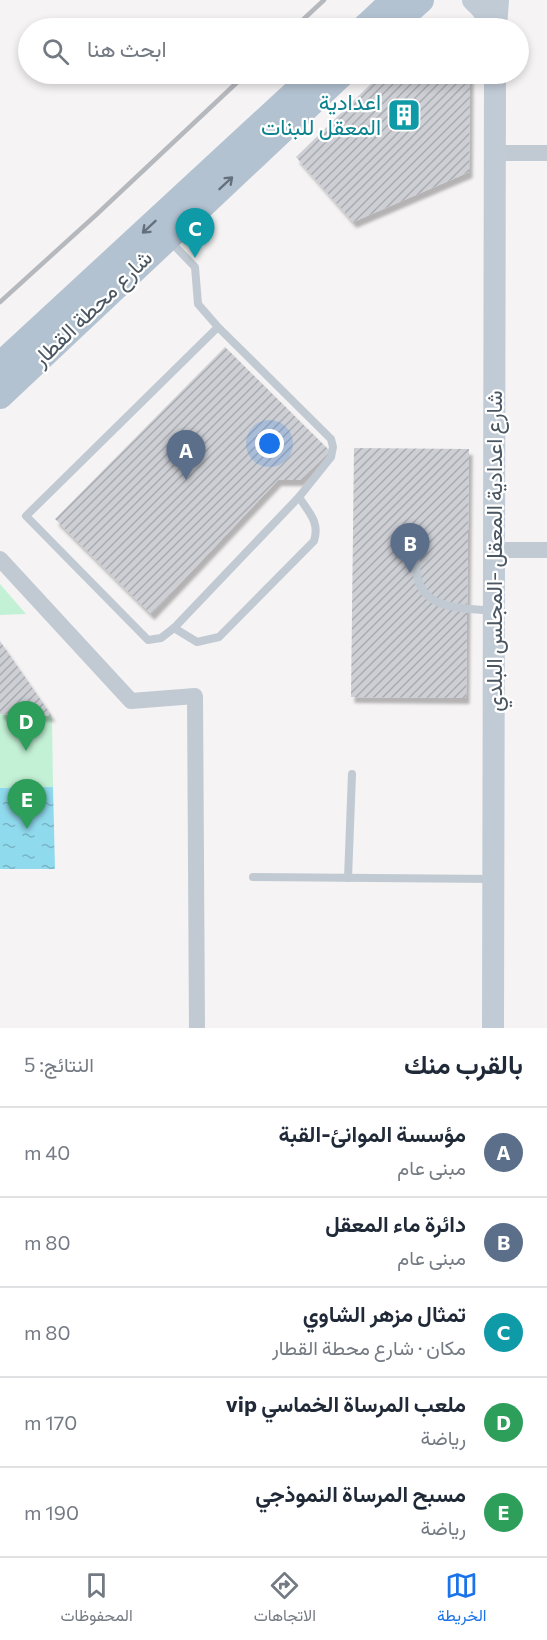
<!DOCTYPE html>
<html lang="ar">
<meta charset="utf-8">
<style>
body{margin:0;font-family:Commissioner,Vazirmatn,sans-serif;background:#f6f6f7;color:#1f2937;direction:rtl}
.you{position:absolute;left:270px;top:444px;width:21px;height:21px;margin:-15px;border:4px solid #fff;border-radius:50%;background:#1a73e8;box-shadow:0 0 0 9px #1a73e833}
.badge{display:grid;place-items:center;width:39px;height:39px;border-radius:50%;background:#1a73e8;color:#fff;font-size:20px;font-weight:700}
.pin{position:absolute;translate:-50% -50px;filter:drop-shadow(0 2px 3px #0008)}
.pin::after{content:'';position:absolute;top:32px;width:21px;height:18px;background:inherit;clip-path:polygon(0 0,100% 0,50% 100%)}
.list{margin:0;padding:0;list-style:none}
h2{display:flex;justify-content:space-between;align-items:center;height:78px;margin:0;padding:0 24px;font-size:26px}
h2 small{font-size:20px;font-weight:400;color:#747a83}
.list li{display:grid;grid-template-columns:39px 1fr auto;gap:18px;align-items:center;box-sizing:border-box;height:90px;padding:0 24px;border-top:2px solid #e0e1e3}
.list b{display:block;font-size:22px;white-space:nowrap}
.list p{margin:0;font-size:20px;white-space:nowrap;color:#747a83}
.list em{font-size:20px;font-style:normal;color:#747a83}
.icon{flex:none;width:33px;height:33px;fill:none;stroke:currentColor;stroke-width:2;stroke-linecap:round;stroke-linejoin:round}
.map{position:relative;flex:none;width:547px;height:1028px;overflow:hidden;direction:ltr}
.search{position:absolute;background:#fff;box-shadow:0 3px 9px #0003;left:18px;right:18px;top:18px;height:66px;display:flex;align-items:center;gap:15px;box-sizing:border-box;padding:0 21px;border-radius:33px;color:#747a83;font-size:22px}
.sheet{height:528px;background:#fff}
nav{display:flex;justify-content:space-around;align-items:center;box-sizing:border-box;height:84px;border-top:2px solid #e0e1e3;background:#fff;font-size:16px;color:#747a83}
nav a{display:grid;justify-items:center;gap:3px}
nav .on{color:#1a73e8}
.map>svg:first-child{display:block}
.green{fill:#c3f1d5}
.water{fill:url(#water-ripples)}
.building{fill:url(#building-hatch);filter:url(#shadow)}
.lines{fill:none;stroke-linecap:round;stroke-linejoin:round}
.lane{stroke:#c1cad2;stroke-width:8}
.street{stroke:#c1cad2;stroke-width:16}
.secondary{stroke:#c1cbd6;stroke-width:22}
.primary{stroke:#b3c2d1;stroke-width:26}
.rail{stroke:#b5b8bd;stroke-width:4.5}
.oneway{stroke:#64717d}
.labels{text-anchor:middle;stroke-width:4.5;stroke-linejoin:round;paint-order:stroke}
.culture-label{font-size:22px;fill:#0d838f;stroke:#fff;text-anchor:end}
.street-label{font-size:22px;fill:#4a5661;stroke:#fff}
</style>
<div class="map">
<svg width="547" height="1028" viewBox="0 0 547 1028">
<defs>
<pattern id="water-ripples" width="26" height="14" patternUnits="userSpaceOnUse" patternTransform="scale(1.5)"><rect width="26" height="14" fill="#90daee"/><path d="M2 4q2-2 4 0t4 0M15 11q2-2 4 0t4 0" fill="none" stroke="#78b4c4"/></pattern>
<pattern id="building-hatch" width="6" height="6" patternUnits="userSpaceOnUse" patternTransform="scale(1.5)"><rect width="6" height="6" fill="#cdcfd5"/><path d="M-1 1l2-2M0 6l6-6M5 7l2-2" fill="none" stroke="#a8abb0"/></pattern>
<filter id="shadow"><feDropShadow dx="3.5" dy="6" stdDeviation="1.5" flood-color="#0004"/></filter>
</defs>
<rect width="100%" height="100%" fill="#f5f3f3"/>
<g class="green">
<polygon points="0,584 26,614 0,615"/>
<polygon points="0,714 52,716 53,787 0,788"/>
</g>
<polygon class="water" points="53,787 55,869 0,869 0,788"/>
<g class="building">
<polygon points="454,18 464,23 468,28 427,28 441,19"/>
<polygon points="381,74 470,74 469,172 353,222 296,157"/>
<polygon points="225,347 330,451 300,480 278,480 151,614 55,519"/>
<polygon points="354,448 469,449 466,698 351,697"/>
<polygon points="0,641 52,716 0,714"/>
</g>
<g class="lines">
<g class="lane">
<polyline points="169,240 195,267 198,304 218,327 26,516 148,640 161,638 174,628 299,497 331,457 333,447 331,439 218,327"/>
<path d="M 416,555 C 416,563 416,572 418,580 C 427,611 467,608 493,611"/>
<path d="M 174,628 L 197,642 L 219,637 L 314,541 C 320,522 309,513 299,497"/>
<polyline points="253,877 493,879"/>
<polyline points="348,878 352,774"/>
</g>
<g class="street">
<polyline points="495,153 547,153"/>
<polyline points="494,550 547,550"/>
<polyline points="0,559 131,701 195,696 197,1028"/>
</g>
<g class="secondary">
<polyline points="473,0 482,9 492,28"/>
<polyline points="496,28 498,0"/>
<polyline points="493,1028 495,74"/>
</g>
<g class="primary">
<polyline points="364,28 394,0"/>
<polyline points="390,28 421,0"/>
<polyline points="0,365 315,74"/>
<polyline points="0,396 342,74"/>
</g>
<g class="rail">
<polyline points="294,28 324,0"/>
<polyline points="0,302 96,215 246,74"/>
</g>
</g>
<defs><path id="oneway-shaft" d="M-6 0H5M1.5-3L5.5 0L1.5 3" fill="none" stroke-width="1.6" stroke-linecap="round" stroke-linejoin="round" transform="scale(1.5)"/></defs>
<g class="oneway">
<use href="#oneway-shaft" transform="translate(226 183) rotate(-43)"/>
<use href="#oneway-shaft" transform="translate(149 227) rotate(137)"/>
</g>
<defs>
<g id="building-square" transform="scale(1.725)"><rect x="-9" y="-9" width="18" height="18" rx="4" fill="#0f9aa8" stroke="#fff"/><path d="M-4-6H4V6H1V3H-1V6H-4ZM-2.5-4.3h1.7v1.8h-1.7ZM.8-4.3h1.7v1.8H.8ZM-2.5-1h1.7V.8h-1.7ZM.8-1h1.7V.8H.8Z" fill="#fff"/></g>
</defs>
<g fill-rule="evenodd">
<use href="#building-square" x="404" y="115"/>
</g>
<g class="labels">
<g class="culture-label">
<text x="381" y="110">اعدادية<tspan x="381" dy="25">المعقل للبنات</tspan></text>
</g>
<g class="street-label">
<text transform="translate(92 308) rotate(-44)" y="8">شارع محطة القطار</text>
<text transform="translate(494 551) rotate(-90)" y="8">شارع اعدادية المعقل -المجلس البلدي</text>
</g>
</g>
</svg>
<div class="you"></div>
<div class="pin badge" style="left:186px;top:480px;background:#5c6f8a">A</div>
<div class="pin badge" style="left:410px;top:573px;background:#5c6f8a">B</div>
<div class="pin badge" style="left:195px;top:258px;background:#0f9aa8">C</div>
<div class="pin badge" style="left:26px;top:751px;background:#2e9e5b">D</div>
<div class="pin badge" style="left:27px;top:829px;background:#2e9e5b">E</div>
<div class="search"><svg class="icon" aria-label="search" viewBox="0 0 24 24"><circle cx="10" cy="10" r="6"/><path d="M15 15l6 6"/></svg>ابحث هنا</div>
</div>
<section class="sheet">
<h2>بالقرب منك<small>النتائج: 5</small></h2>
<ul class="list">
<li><span class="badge" style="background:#5c6f8a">A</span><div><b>مؤسسة الموانئ-القبة</b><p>مبنى عام</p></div><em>40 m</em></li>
<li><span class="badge" style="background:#5c6f8a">B</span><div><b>دائرة ماء المعقل</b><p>مبنى عام</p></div><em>80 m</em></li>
<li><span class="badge" style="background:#0f9aa8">C</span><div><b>تمثال مزهر الشاوي</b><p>مكان · شارع محطة القطار</p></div><em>80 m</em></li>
<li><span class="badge" style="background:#2e9e5b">D</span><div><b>ملعب المرساة الخماسي vip</b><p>رياضة</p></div><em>170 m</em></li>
<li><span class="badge" style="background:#2e9e5b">E</span><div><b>مسبح المرساة النموذجي</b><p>رياضة</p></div><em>190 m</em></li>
</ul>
</section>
<nav>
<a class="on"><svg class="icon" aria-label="map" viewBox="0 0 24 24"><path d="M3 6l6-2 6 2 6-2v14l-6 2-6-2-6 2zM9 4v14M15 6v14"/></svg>الخريطة</a>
<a><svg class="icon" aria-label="directions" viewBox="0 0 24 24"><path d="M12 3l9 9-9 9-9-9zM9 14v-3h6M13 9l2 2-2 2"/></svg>الاتجاهات</a>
<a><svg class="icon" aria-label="saved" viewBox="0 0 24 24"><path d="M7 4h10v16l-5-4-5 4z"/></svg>المحفوظات</a>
</nav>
